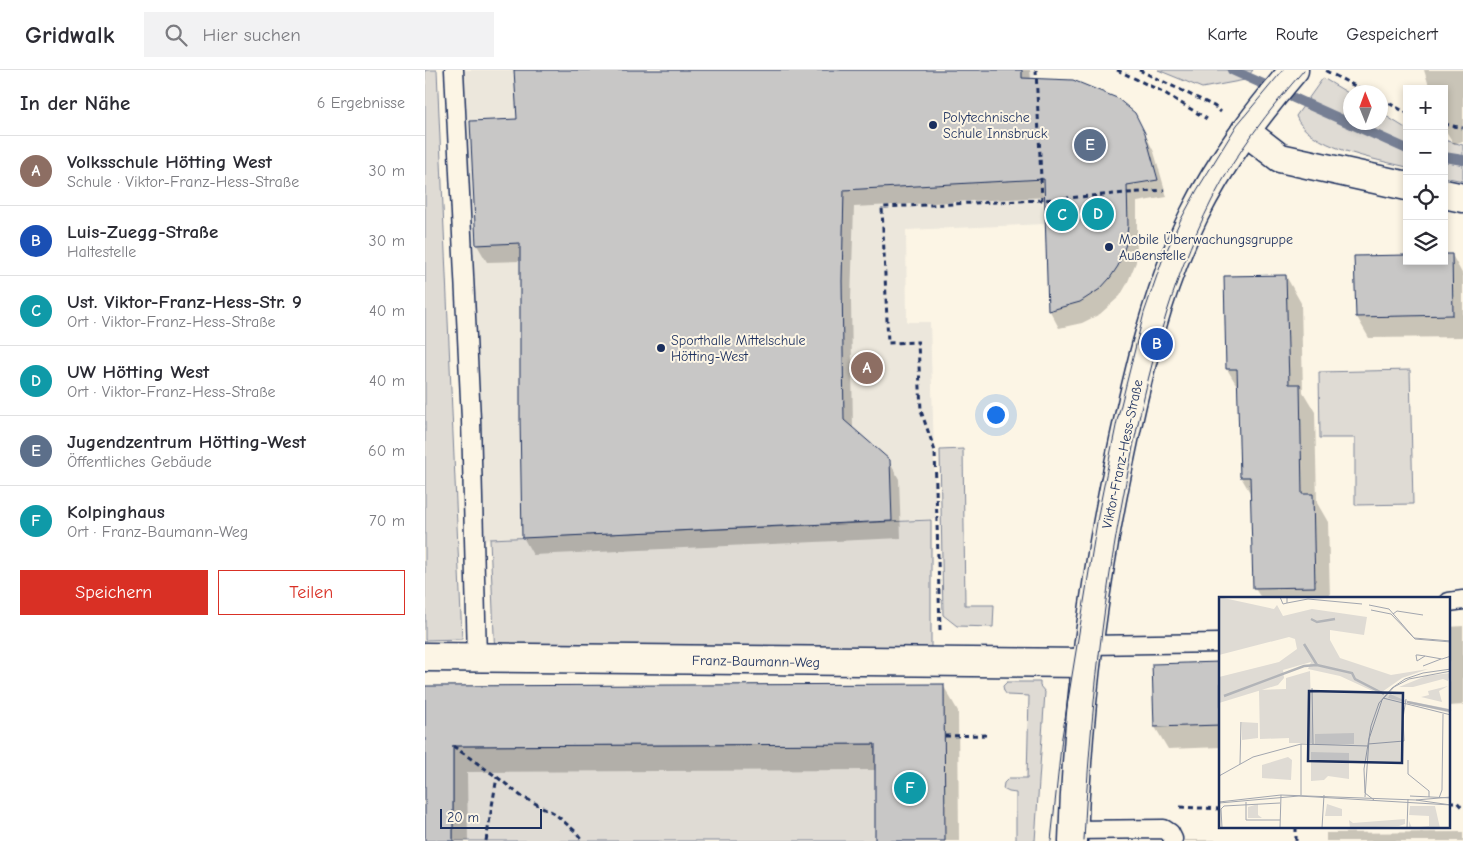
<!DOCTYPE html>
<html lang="de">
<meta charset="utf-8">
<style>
body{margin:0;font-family:"Comic Neue",sans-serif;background:#f2f2f3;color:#2b2b33}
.controls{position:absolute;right:15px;top:15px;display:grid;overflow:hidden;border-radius:0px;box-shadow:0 2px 8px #0003}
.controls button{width:45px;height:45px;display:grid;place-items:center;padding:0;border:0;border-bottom:1px solid #e1e1e2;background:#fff;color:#2b2b33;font:25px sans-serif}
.compass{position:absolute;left:918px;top:15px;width:45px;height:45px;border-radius:50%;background:#fff;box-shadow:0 2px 8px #0003;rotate:359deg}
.scale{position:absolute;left:15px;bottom:12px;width:102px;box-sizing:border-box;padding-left:5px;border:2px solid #1b2f5e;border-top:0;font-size:14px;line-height:18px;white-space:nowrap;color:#1b2f5e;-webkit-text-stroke:4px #fcf5e5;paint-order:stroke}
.you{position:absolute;left:570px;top:344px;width:18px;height:18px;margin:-12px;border:4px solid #fff;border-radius:50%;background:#1a73e8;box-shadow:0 0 0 8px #1a73e833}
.badge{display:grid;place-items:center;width:32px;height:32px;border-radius:50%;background:#d93025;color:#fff;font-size:16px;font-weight:700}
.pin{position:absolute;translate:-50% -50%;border:2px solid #fff;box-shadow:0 1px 5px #0006}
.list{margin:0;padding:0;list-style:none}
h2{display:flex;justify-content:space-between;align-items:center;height:65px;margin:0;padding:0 20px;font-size:21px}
h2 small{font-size:16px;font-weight:400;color:#7c7c81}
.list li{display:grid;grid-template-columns:32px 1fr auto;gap:15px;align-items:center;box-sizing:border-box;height:70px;padding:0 20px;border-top:1px solid #e1e1e2}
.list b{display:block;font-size:19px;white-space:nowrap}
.list p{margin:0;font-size:16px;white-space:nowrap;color:#7c7c81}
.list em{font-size:16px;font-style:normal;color:#7c7c81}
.actions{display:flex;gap:10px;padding:15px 20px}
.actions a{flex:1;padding:11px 0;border:1px solid #d93025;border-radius:0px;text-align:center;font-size:18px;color:#d93025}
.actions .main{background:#d93025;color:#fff}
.icon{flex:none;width:28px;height:28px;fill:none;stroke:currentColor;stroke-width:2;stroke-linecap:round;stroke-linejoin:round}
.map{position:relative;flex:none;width:1038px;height:771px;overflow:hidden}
header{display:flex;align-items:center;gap:30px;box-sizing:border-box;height:70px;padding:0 25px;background:#fff;border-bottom:1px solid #e1e1e2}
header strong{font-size:24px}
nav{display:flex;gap:28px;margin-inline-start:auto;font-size:18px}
.search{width:350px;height:45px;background:#f2f2f3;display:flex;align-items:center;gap:12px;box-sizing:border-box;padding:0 18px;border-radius:0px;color:#7c7c81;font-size:19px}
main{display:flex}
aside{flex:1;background:#fff}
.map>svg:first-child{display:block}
.built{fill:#ece7dc}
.green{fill:#dfdbd4;stroke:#7d8599}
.shadow{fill:#0003}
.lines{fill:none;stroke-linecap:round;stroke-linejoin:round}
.stream{stroke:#767f94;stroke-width:10}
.building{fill:#c8c7c6;stroke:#1b2f5e}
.service-casing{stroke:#1b2f5e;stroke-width:21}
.minor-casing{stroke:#1b2f5e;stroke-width:31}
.tertiary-casing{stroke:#1b2f5e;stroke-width:31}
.path{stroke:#1b2f5e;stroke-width:3;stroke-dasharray:5 4;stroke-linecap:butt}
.service{stroke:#fcf5e5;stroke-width:18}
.minor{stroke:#fcf5e5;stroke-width:28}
.tertiary{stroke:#fcf5e5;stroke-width:28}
.tram{stroke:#1b2f5e;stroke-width:1}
.poi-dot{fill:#1b2f5e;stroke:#fcf5e5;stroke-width:2}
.labels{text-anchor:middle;stroke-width:4;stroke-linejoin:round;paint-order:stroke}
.poi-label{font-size:14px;fill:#1b2f5e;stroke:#fcf5e5;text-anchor:start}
.street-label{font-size:14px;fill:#1b2f5e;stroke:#fcf5e5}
.inset-river{fill:none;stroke:#b2b4b8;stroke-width:2.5}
.inset-road{fill:none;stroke:#a2a6af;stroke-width:1}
.view{fill:#1b2f5e;fill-opacity:0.15;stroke:#1b2f5e;stroke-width:2.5}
.inset-edge{fill:none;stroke:#1b2f5e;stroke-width:2.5}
</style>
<header>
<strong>Gridwalk</strong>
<div class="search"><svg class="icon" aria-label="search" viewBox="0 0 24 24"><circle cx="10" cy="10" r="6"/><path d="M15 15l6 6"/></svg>Hier suchen</div>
<nav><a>Karte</a><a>Route</a><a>Gespeichert</a></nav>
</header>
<main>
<aside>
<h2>In der Nähe<small>6 Ergebnisse</small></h2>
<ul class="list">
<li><span class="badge" style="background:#8d6e63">A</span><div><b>Volksschule Hötting West</b><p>Schule · Viktor-Franz-Hess-Straße</p></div><em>30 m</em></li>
<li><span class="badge" style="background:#1a4fb4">B</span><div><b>Luis-Zuegg-Straße</b><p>Haltestelle</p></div><em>30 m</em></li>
<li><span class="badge" style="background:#0f9aa8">C</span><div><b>Ust. Viktor-Franz-Hess-Str. 9</b><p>Ort · Viktor-Franz-Hess-Straße</p></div><em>40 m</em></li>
<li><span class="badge" style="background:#0f9aa8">D</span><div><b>UW Hötting West</b><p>Ort · Viktor-Franz-Hess-Straße</p></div><em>40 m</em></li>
<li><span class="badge" style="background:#5c6f8a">E</span><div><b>Jugendzentrum Hötting-West</b><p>Öffentliches Gebäude</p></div><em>60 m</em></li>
<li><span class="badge" style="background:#0f9aa8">F</span><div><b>Kolpinghaus</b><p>Ort · Franz-Baumann-Weg</p></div><em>70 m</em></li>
</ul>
<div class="actions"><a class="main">Speichern</a><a>Teilen</a></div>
</aside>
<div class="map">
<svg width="1038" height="771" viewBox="0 0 1038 771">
<rect width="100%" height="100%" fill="#fcf5e5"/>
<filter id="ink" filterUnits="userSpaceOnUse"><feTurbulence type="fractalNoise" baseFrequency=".02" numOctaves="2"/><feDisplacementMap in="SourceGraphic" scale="10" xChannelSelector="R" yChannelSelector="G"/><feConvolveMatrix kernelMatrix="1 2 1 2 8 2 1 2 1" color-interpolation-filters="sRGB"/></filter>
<g filter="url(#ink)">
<polygon class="built" points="29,0 609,0 617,130 620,154 481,160 482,252 505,252 511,449 49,470"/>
<g class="green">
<polygon points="0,0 12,0 37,569 0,570"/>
<polygon points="733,0 828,0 820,10 777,18"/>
<path d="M 898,8 L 925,24 L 926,52 L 956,52 L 956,43 L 982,59 L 982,97 C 953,90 881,77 871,46 Z"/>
<polygon points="1019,70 1038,75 1038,111 1019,107"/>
<polygon points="985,300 988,434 930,435 930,368 895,368 894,302"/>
<polygon points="538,379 540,535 569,535 568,557 532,556 518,545 515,380"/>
<polygon points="506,450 506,579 70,588 65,469"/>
<polygon points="582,612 615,612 615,616 620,622 610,771 591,771 591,723 584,722 578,719 579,713 584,708 602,708 604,626 582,625 579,621 578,616"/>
<polygon points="450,674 451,771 28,771 28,676"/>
</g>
<g class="shadow">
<polygon points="91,0 605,0 606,10 719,62 729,82 742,127 712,132 712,173 711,192 702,214 695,226 675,244 657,253 634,258 625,241 621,127 429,137 426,230 428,359 464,391 474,409 476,468 108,485 98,467 96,191 62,192 52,175 93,50"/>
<polygon points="999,0 1038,0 1038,71 1029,74 1019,58 1019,19 1005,19"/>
<polygon points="1027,185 1038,205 1038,267 944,268 932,247 982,191 1019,191"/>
<polygon points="861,206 876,233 878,322 890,342 892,433 903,452 905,528 836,528 829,517 827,426 816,407 814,319 802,299"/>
<polygon points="1038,556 1038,635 1024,636 1024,557"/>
<polygon points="796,593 796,677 743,679 730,657"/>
<polygon points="518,615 533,641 534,771 451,771 451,700 42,702 43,771 0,771 0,617"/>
<polygon points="1038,762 1038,771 901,771 901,763"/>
<rect x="759" y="770" width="33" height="1"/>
</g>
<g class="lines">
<g class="stream">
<polyline points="807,0 982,79"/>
<polyline points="1019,87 1038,90"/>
</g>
</g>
<g class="building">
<polygon points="89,0 597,0 597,8 648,10 692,28 710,43 720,63 733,110 702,115 703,155 701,174 693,196 685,208 675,219 655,232 623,241 619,109 419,120 417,211 419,350 465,390 467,451 97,468 95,348 95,173 51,175 45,51 92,49"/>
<polygon points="1019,184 1027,184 1028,245 931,247 929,186 982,185 982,191 1019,191"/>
<polygon points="861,205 864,314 875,314 877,424 888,424 890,517 828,518 825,407 815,407 812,299 801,299 799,206"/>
<polygon points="796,592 796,655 729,657 727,594"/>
<polygon points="519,614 520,771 450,771 450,674 28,676 28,771 0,771 0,616"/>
</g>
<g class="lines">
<g class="service-casing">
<g id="service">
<polyline points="29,0 46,349 52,588"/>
<polyline points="1024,532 1038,530"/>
<polyline points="663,575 796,573"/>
<polyline points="649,760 739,759 745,763 748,769"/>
</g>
</g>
<g class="minor-casing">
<g id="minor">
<polyline points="820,61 855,88 982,116"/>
<polyline points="1019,124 1038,128"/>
<polyline points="0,587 661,593"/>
</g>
</g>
<g class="tertiary-casing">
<path id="tertiary" d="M 648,771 C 652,641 669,511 696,384 C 713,303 732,220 769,145 C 796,91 830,46 869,0"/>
</g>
<g class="path">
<polyline points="611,0 617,130"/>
<polyline points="692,0 738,22 782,49"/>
<polyline points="714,0 789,36 796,42"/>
<polyline points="901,1 942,22"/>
<polyline points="956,29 982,43"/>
<polyline points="1019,54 1038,58"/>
<polyline points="515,560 510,381 496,341 493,272 463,273 457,137 617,130 739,120"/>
<polyline points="520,666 563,665"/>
<polyline points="28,676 72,707 96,726 129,743 151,762 158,771"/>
<polyline points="1024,732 1032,732 1038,739"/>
<polyline points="755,737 796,739"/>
<polyline points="871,757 871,771"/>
<polyline points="61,771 72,707"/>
</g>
<use href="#service" class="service"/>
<use href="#minor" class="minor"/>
<use href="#tertiary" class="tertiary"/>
<g class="tram">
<polyline points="626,771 637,667 674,440 692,351 719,243 737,191 755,151 772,120 812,55 858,0"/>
<path d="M 659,771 C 665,644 679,517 705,392 C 723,302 745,213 787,130 C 811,83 844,40 879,0"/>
</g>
</g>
</g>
<g class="poi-dot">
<circle cx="508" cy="55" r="5"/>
<circle cx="684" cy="177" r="5"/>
<circle cx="236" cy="278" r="5"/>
</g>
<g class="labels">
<g class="poi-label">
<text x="518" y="52">Polytechnische<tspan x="518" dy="16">Schule Innsbruck</tspan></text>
<text x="694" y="174">Mobile Überwachungsgruppe<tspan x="694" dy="16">Außenstelle</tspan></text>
<text x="246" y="275">Sporthalle Mittelschule<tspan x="246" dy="16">Hötting-West</tspan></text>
</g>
<g class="street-label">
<text transform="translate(697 384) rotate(-78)" y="5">Viktor-Franz-Hess-Straße</text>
<text transform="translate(331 591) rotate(1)" y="5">Franz-Baumann-Weg</text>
</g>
</g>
<g transform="translate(794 527)">
<rect width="231" height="231" fill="#fcf5e5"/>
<path d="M 0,0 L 55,12 L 58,8 L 64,19 L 93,12 L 148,20 L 145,38 L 111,33 L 111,43 L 121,61 L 172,78 L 209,72 L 183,81 L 160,97 L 121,79 L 89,72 L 92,65 L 64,73 L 65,81 L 59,88 L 0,106 L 0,80 L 60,65 L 78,52 L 76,42 L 70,40 L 0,58 ZM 91,74 L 93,146 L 70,146 L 70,141 L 41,142 L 40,93 L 67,92 L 67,81 ZM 231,76 L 229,84 L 224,82 L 194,90 L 180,90 L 207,79 ZM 229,89 L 220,94 L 223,105 L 202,100 L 210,98 L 209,94 ZM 171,97 L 185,103 L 231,112 L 231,116 L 169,101 ZM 23,125 L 39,126 L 39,141 L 23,143 ZM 135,136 L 135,147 L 96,148 L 96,137 ZM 92,155 L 130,156 L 130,182 L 109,179 L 105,183 L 92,184 ZM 69,160 L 73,163 L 72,183 L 43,181 L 43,168 ZM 39,207 L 39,218 L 43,221 L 29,221 L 29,210 ZM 108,207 L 123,212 L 123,219 L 106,219 ZM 191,209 L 216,209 L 221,231 L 190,231 L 190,224 L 193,231 L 210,229 L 210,219 L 190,218 ZM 186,222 L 186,227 L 180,229 L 131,231 L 130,223 L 134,226 Z" fill="#dfdbd4"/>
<path class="inset-river" d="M 92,22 L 98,25 L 116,22M 85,47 L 98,68M 5,99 L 85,69 L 98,68 L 133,76 L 136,82 L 165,97M 188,105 L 232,114"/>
<path class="inset-road" d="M 61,0 L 64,7 L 68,6 L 68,0M 68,6 L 89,2 L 143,7M 150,8 L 170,12 L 195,41 L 232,44M 152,13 L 172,17 L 196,42 L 232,45M 174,17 L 178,14 L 204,18M 197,58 L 199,58 L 206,59 L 198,64 ZM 206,59 L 223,62 L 232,59M 204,69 L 222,62M 93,91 L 94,147M 164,101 L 232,118M 149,147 L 185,144 L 184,121 L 187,102M 189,163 L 189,177 L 210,194 L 210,200M 21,167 L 22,125M 0,179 L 34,160 L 82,147 L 149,149M 82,198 L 82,147M 191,199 L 232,201M 146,200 L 150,142 L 163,103 L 175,90 L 190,82 L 232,74M 220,201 L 223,193 L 224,117M 155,203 L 146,196 L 145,172 L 152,129 L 160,106 L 173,91 L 186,82 L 204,76 L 232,72M 197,203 L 232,208M 0,205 L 62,198 L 197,203 L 232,200M 27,205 L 27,223 L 61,223M 0,206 L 80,199 L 232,208M 3,231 L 2,212 L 5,209 L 61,206M 61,231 L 62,198M 103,231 L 105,198M 188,231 L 189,202"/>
<path class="view" d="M 90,94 L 184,96 L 183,166 L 89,164 Z"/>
<rect width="231" height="231" class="inset-edge"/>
</g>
</svg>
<div class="controls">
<button>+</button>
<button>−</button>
<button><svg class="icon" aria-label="locate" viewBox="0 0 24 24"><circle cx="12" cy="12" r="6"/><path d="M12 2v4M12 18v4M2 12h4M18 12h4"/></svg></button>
<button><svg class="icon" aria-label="layers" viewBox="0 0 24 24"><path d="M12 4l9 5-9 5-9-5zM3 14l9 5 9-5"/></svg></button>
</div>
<svg class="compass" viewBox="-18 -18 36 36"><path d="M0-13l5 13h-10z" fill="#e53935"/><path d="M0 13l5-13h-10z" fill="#7c7c81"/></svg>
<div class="scale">20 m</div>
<div class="you"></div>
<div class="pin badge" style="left:442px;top:298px;background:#8d6e63">A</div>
<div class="pin badge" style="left:732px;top:274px;background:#1a4fb4">B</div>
<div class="pin badge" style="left:637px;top:145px;background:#0f9aa8">C</div>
<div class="pin badge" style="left:673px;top:144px;background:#0f9aa8">D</div>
<div class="pin badge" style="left:665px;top:75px;background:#5c6f8a">E</div>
<div class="pin badge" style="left:485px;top:718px;background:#0f9aa8">F</div>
</div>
</main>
